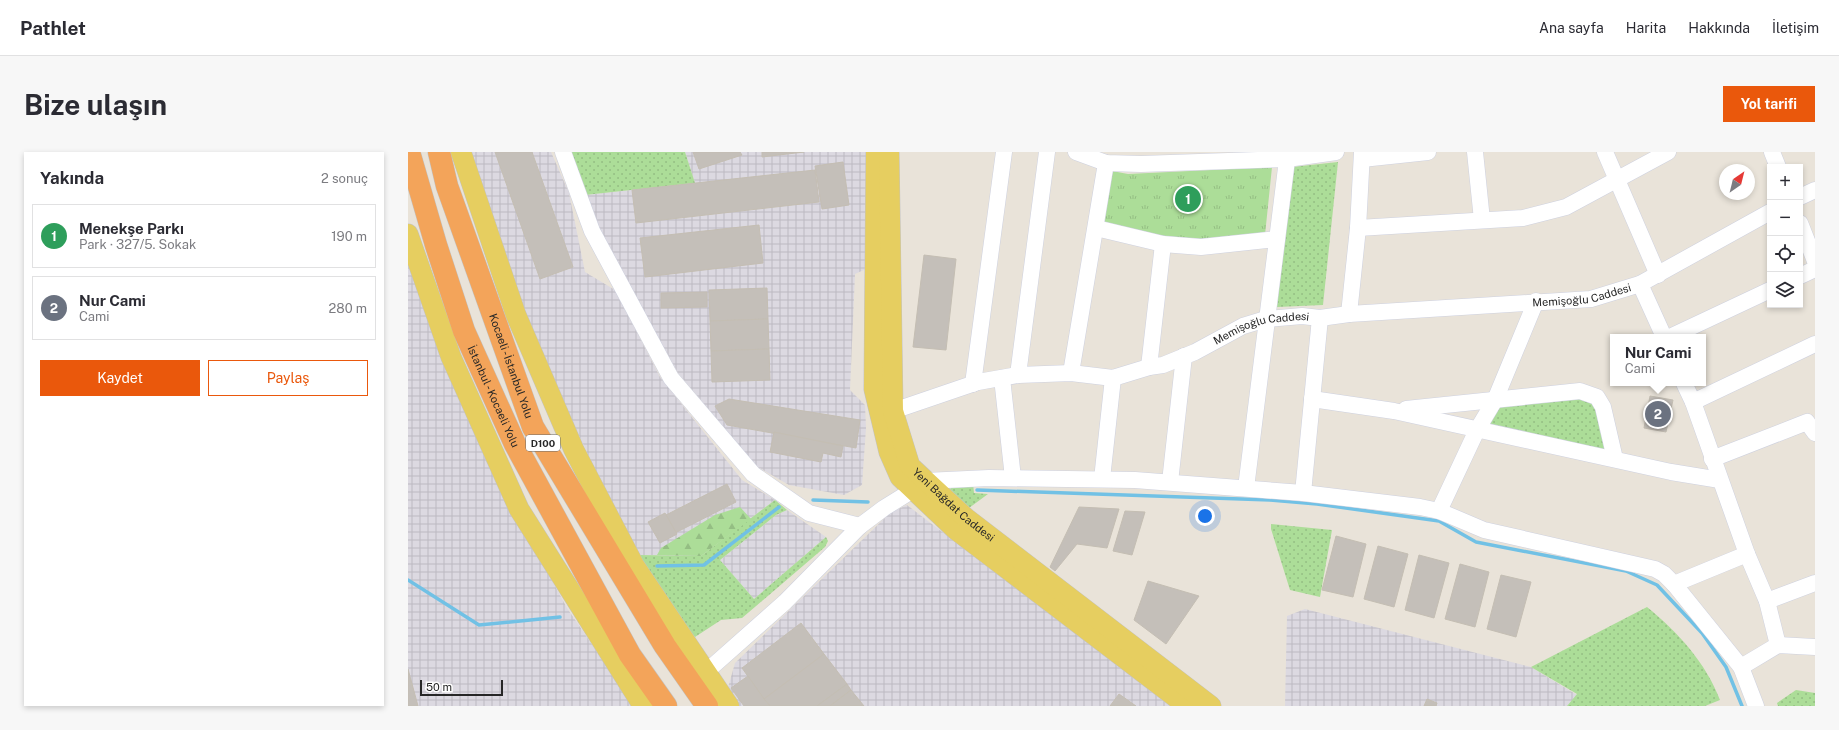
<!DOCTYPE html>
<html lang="tr">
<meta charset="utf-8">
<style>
body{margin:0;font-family:"Public Sans",sans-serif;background:#f7f7f7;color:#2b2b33}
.controls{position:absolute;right:12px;top:12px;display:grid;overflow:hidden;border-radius:0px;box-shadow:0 2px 6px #0003}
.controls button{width:36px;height:36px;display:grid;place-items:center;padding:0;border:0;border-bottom:1px solid #e1e1e2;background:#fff;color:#2b2b33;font:20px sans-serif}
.compass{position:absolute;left:1311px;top:12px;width:36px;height:36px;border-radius:50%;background:#fff;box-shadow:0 2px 6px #0003;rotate:35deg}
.scale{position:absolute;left:12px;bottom:10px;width:83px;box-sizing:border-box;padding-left:4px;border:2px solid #272727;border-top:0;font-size:11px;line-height:14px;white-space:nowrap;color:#272727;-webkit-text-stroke:3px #fff;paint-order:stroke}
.you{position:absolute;left:797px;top:364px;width:14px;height:14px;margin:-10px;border:3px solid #fff;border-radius:50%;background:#1a73e8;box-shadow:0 0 0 6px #1a73e833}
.badge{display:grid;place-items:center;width:26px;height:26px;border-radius:50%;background:#ea580c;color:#fff;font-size:13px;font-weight:700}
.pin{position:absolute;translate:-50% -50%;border:2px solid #fff;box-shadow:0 1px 4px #0006}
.popup{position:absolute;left:1202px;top:182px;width:96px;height:52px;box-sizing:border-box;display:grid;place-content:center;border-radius:0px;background:#fff;filter:drop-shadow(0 1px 3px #0005);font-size:13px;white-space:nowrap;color:#7c7c81}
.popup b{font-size:15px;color:#2b2b33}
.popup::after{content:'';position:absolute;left:50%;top:100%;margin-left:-8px;border:8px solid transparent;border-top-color:#fff}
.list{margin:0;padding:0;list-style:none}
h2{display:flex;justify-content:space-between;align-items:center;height:52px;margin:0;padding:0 16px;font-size:17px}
h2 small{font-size:13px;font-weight:400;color:#7c7c81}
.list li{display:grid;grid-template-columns:26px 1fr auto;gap:12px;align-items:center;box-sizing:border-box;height:64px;margin:0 8px 8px;padding:0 8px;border:1px solid #e1e1e2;border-radius:0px}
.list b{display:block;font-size:15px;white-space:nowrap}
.list p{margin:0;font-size:13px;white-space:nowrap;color:#7c7c81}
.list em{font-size:13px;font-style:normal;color:#7c7c81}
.actions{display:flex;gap:8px;padding:12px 16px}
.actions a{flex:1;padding:9px 0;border:1px solid #ea580c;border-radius:0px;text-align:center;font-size:14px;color:#ea580c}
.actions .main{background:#ea580c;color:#fff}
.icon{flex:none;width:22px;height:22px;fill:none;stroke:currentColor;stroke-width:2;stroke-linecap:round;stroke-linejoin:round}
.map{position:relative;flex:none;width:1407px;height:554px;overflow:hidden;border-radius:0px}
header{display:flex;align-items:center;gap:24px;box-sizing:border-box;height:56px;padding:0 20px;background:#fff;border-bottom:1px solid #e1e1e2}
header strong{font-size:19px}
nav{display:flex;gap:22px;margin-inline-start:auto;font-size:14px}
.intro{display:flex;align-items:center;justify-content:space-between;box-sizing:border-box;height:96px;padding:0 24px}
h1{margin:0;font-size:28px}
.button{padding:10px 18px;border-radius:0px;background:#ea580c;color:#fff;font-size:14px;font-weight:700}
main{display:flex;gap:24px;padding:0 24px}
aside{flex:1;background:#fff;border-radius:0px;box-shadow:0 2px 6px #0003}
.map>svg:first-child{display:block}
.industrial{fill:url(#industrial-grid)}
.grass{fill:url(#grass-dots)}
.forest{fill:url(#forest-firs)}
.park{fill:url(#park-tufts)}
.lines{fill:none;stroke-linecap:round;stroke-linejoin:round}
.stream{stroke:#71c1e5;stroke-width:3.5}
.building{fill:#c4bfb9;stroke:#c4beb3}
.minor-casing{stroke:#ced1df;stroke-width:17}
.major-casing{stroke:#c3c3c3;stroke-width:21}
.highway-casing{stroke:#c3c3c3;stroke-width:23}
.minor{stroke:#fff;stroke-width:16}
.major{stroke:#e6ce60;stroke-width:20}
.highway{stroke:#f3a45a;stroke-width:22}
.labels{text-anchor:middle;stroke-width:3;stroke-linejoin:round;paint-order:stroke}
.shield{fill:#fff;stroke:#686868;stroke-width:1}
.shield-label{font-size:10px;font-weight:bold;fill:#272727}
.street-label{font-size:11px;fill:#272727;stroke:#fff}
</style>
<header>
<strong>Pathlet</strong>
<nav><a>Ana sayfa</a><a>Harita</a><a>Hakkında</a><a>İletişim</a></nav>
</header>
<div class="intro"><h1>Bize ulaşın</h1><a class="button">Yol tarifi</a></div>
<main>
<aside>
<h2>Yakında<small>2 sonuç</small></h2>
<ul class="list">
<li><span class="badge" style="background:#2e9e5b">1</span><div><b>Menekşe Parkı</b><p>Park · 327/5. Sokak</p></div><em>190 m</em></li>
<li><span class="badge" style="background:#6b7280">2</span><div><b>Nur Cami</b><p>Cami</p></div><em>280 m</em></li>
</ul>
<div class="actions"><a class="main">Kaydet</a><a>Paylaş</a></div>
</aside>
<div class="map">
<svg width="1407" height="554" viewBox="0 0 1407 554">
<defs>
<pattern id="industrial-grid" width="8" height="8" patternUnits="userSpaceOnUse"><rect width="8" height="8" fill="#dcd9e1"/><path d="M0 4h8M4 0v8" fill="none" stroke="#bdbac1"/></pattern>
<pattern id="grass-dots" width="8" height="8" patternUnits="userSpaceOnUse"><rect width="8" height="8" fill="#acdd98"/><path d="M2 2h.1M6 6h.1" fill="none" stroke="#94be83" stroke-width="1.8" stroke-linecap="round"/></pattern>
<pattern id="forest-firs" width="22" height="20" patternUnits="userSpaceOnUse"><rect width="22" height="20" fill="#acdd98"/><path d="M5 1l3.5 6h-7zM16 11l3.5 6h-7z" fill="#94be83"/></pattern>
<pattern id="park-tufts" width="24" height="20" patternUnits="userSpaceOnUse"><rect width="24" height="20" fill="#acdd98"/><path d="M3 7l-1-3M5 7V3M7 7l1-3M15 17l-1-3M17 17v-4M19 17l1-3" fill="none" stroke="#94be83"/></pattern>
</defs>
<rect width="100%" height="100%" fill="#e9e3d9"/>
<g class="industrial">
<polygon points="62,0 143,0 161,41 177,120 207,138 252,225 334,328 367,348 293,404 231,403 197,339 119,172"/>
<polygon points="277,0 458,0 458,117 447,122 442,238 457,253 458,276 454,333 436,343 381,333 348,314 270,221 194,85 177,43 287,31"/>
<polygon points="0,105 89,328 159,456 226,554 0,554"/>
<polygon points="499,353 762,554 329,554 319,539 327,511 482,361"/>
<polygon points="379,358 418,385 346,447 312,408 368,363"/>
<polygon points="897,457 1123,515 1169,543 1159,554 877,554 879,464"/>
</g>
<g class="grass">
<polygon points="162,0 277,0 287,31 177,43"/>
<polygon points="930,10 915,153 869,155 884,15"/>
<polygon points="1171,246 1185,250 1189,257 1197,298 1081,273 1092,253"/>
<polygon points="565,331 566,341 580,342 561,356 541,338 543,336"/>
<polygon points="367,348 379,358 368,363 312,408 346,447 418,385 420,389 417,395 334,466 313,468 287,485 282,480 231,403 293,404"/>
<polygon points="863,372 924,378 912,445 882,438 863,377"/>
<path d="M 1239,455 C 1270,480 1298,511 1312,548 L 1297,554 L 1159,554 L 1169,542 L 1123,515 Z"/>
<polygon points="1388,538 1407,541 1407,554 1370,554 1369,551"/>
</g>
<polygon class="forest" points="332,355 343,367 293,404 249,403 253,396 307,363"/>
<polygon class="park" points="864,15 857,83 793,89 754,88 695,72 704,19 720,22"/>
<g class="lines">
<g class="stream">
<polyline points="569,338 862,348 909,352 1031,369 1068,390 1218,419 1249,433 1294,481 1318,515 1334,554"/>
<polyline points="405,348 460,350"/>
<polyline points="249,414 296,413 371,355"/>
<polyline points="0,428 71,473 152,465"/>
</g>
</g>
<g class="building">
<polygon points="87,0 124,0 165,115 132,127"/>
<polygon points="285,0 332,0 334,3 291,17"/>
<polygon points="354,0 396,0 354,5"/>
<polygon points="435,10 441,53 414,57 407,14"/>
<polygon points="407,18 411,50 228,71 224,38"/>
<polygon points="351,73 355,111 237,125 232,86"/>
<polygon points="516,103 548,107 538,198 505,195"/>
<polygon points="359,136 360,167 302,169 301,138"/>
<polygon points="299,140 299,155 253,156 253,141"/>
<polygon points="360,167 361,197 303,199 302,169"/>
<polygon points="361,197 362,228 304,230 303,199"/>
<polygon points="1242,244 1265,248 1258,280 1236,276"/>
<polygon points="321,247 452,268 448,296 319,273 307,254"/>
<polygon points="366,280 435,294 433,305 415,301 413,310 362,300"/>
<polygon points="319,332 328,350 267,381 258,363"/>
<polygon points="671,355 711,357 699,396 669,392 647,419 642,415"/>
<polygon points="717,359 737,360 724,403 705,399"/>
<polygon points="257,361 269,382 252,391 240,370"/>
<polygon points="928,384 958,392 945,445 914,438"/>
<polygon points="970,394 1000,402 986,455 956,447"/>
<polygon points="1011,403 1041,411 1026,466 997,458"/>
<polygon points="1052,412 1081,420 1067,475 1037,467"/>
<polygon points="1093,423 1123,430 1108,485 1079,477"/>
<polygon points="740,429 791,444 758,492 726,468"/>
<polygon points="393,471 416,502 356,547 334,516"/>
<polygon points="416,502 439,532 409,554 362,554 356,547"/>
<polygon points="0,517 10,554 0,554"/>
<polygon points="340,524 356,547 362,554 336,554 323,536"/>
<polygon points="439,532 443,538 422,554 409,554"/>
<polygon points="443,538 456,554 422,554"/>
<polygon points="711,542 728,554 702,554"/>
<polygon points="1019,547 1029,551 1028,554 1016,554"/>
</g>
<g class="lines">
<g class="minor-casing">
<g id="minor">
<polyline points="155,0 184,79 263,226 345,322 401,361 452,374"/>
<polyline points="668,0 698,11 733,12 879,7 928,0"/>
<polyline points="1067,0 1074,68"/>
<polyline points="1197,0 1250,123"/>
<polyline points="1364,0 1370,15"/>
<polyline points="954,7 1020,0"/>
<polyline points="1392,45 1407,38"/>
<polyline points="1392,71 1407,109"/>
<polyline points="688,76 755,92 793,95 869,87"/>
<polyline points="950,76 1115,66 1158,55 1260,0"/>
<polyline points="1392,124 1407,117"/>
<polyline points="1232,132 1256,185"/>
<polyline points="941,162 950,76 954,0"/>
<polyline points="1262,185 1362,138"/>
<polyline points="741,215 755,92"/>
<polyline points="663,221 698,11"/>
<polyline points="610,223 639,0"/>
<polyline points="594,226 605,326"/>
<polyline points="1276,231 1285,250 1339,402 1359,449 1370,493"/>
<polyline points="565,232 596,0"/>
<polyline points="904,247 986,259 1263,320 1312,328"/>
<polyline points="1285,250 1407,192"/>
<polyline points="998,257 1172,239 1189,245 1195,255 1207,307"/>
<path id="s1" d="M 485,259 L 570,230 L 610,223 L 663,221 L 705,226 L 741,215 L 755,213 L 787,200 L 835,174 L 858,167 L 894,164 L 912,166 L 941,162 L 1183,147 L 1232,132 L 1362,60"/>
<polyline points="1304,307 1399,270 1407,281"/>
<polyline points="694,327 705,226"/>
<polyline points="762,330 776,204"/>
<polyline points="838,336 880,0"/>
<polyline points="895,341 912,166"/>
<polyline points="1031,359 1069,278 1087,248 1128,149"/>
<polyline points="1266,432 1333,515 1348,554"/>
<polyline points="1359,449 1407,431"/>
<polyline points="1333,515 1370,493 1407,495"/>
<polyline points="298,520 377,450 452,374 476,356 505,338 517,329 581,326 727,328 895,341 1012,355 1031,359 1076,378 1247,417 1256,422 1266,432 1339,402"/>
</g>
</g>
<g class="major-casing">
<g id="major">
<polyline points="53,0 108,163 166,298 226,413 321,554"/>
<polyline points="468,0 466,237 481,300 492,325 548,378 779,554"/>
<path id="s2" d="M 481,0 L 485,259 L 502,314 L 558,366 L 803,554"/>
<polyline points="0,82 43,205 111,357 235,554"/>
</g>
</g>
<g class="highway-casing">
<g id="highway">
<path id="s3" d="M 1,0 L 28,93 L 56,179 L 107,292 L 222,503 L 258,554"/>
<path id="s4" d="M 31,0 L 39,34 L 125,275 L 257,494 L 299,554"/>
</g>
</g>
<use href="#minor" class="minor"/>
<use href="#major" class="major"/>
<use href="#highway" class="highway"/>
</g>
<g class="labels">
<rect class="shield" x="118" y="283" width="34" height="16" rx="3"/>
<g class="shield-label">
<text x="135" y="295">D100</text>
</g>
<g class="street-label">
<text dy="4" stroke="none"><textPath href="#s1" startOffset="708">Memişoğlu Caddesi</textPath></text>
<text dy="4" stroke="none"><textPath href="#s1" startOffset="384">Memişoğlu Caddesi</textPath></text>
<text dy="4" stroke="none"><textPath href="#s4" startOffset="226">Kocaeli - İstanbul Yolu</textPath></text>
<text dy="4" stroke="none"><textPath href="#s3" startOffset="259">İstanbul - Kocaeli Yolu</textPath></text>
<text dy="4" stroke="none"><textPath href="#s2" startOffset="375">Yeni Bağdat Caddesi</textPath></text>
</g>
</g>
</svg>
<div class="controls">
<button>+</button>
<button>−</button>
<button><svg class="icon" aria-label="locate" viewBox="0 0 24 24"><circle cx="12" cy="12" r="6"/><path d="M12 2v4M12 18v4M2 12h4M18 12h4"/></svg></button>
<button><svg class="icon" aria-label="layers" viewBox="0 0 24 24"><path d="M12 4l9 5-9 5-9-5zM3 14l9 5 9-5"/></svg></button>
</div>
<svg class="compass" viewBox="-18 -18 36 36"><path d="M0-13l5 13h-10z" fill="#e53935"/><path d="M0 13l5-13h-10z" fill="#7c7c81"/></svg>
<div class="scale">50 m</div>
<div class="you"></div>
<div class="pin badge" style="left:780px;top:47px;background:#2e9e5b">1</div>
<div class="pin badge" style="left:1250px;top:262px;background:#6b7280">2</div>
<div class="popup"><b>Nur Cami</b>Cami</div>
</div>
</main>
